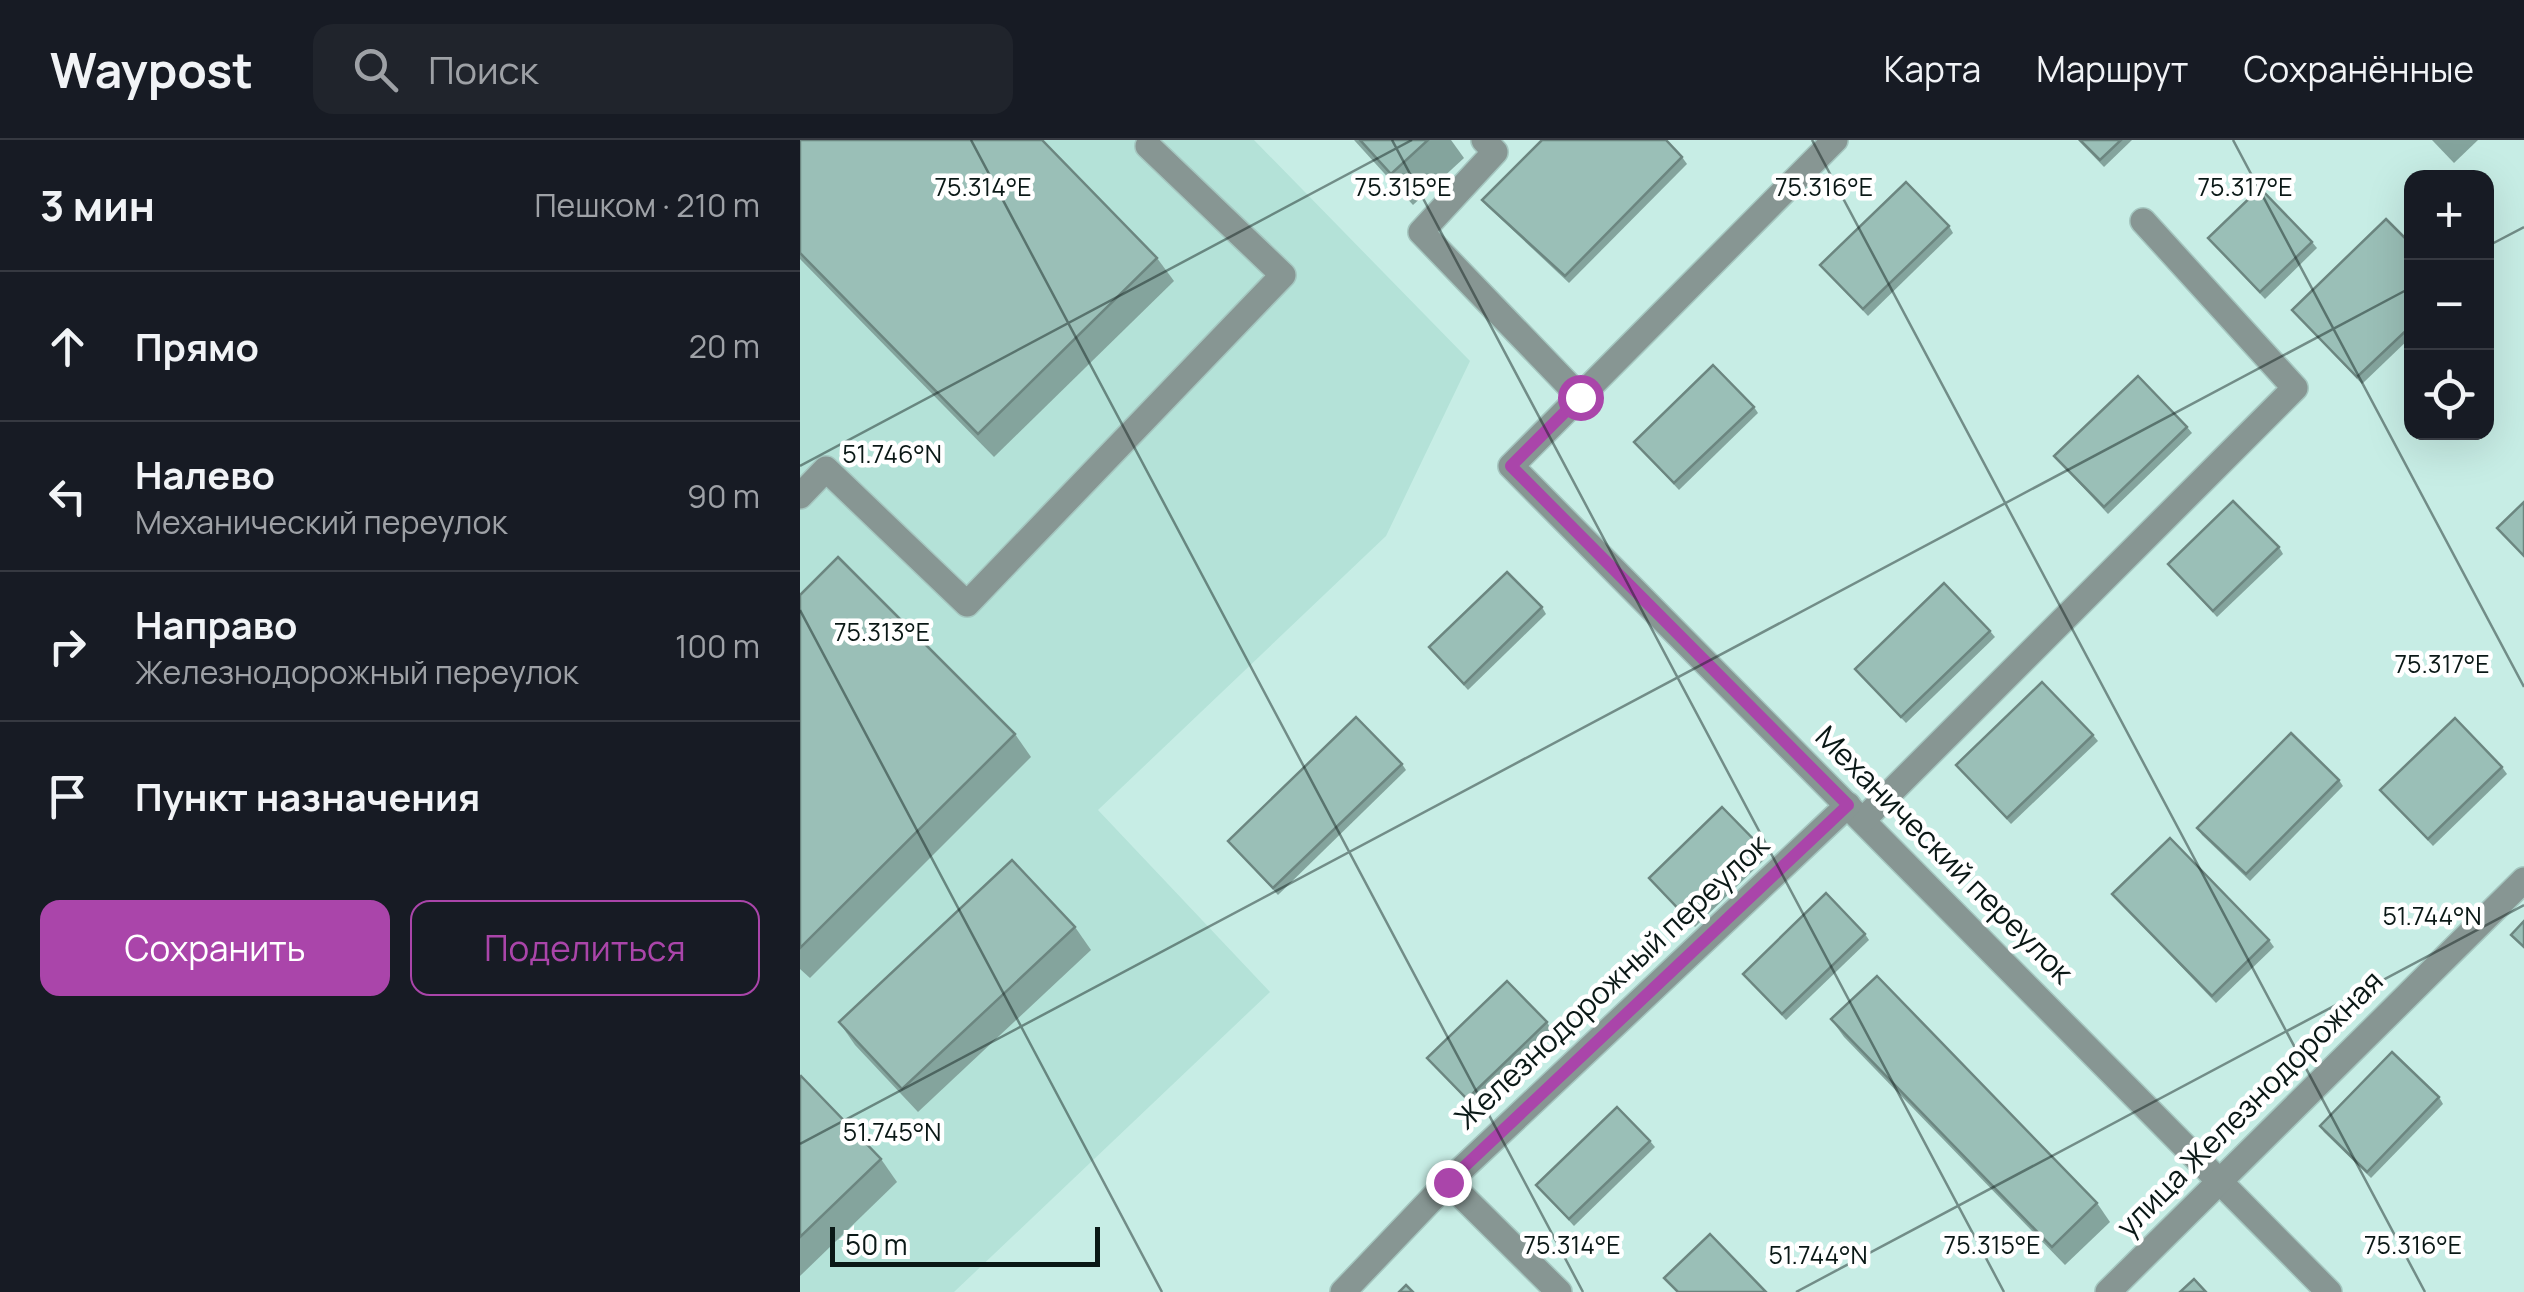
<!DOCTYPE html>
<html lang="ru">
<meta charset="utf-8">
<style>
body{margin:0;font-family:Manrope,sans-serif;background:#20242c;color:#f1f3f6}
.controls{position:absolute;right:30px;top:30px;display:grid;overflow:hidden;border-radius:20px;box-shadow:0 10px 40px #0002}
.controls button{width:90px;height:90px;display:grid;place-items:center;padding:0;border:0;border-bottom:2px solid #363941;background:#171b24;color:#f1f3f6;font:50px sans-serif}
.scale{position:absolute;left:30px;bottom:25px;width:270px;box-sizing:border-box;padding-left:10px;border:5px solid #0a1816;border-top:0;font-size:28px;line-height:35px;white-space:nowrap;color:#0a1816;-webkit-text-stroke:8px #fff;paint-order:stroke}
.stop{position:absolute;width:30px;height:30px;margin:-22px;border:8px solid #aa45aa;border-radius:50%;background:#fff}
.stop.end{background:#aa45aa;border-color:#fff;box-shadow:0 2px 10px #0008}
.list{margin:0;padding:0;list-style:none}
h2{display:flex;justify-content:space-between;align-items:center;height:130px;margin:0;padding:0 40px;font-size:42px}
h2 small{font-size:32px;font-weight:400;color:#9ea1a6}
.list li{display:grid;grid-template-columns:65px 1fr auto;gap:30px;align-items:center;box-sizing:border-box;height:150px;padding:0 40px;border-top:2px solid #363941}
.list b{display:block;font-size:38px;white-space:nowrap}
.list p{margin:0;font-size:32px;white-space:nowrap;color:#9ea1a6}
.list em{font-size:32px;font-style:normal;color:#9ea1a6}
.actions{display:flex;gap:20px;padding:30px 40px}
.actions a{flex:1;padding:22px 0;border:2px solid #aa45aa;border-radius:20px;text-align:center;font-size:35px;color:#aa45aa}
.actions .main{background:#aa45aa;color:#fff}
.icon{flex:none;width:55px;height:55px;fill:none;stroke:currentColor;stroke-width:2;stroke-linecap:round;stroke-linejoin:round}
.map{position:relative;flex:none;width:1724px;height:1152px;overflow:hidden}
header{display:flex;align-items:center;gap:60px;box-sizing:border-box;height:140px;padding:0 50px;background:#171b24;border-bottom:2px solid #363941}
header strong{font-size:48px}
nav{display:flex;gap:55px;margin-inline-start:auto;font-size:35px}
.search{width:700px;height:90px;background:#20242c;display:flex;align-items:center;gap:25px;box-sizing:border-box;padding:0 35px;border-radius:20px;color:#9ea1a6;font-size:38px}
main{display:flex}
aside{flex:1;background:#171b24}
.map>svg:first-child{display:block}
.built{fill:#b4e2d8}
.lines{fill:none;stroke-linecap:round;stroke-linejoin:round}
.minor-casing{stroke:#a5c7c0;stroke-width:28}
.minor{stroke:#879693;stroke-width:25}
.wall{fill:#84a49d}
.building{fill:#9abfb7;stroke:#6c8680;stroke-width:2.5}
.route{stroke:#aa45aa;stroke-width:12}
.ticks{fill:none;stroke:#0a1816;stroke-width:2.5;stroke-opacity:0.45}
.labels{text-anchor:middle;stroke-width:9;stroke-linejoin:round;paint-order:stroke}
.street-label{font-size:30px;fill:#0a1816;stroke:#fff}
.ticks-label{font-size:25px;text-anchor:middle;fill:#0a1816;stroke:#fff;stroke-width:9;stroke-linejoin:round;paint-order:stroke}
</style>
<header>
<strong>Waypost</strong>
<div class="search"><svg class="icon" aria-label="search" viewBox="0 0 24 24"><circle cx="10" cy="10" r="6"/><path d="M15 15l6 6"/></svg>Поиск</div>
<nav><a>Карта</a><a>Маршрут</a><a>Сохранённые</a></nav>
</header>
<main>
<aside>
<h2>3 мин<small>Пешком · 210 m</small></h2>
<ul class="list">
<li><svg class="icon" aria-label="ahead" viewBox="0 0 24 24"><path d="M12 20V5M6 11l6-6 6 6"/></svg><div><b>Прямо</b></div><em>20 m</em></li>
<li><svg class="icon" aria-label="left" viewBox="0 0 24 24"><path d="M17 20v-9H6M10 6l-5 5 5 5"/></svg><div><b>Налево</b><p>Механический переулок</p></div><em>90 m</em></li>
<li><svg class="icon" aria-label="right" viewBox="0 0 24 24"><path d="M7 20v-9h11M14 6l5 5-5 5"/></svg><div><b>Направо</b><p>Железнодорожный переулок</p></div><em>100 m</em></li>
<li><svg class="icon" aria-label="arrive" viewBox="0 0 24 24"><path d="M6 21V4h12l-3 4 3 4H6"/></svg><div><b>Пункт назначения</b></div></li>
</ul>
<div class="actions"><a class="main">Сохранить</a><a>Поделиться</a></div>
</aside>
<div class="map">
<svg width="1724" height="1152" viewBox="0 0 1724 1152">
<rect width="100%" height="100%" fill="#c7ede5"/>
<polygon class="built" points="0,0 454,0 670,221 586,396 298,670 470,852 154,1152 0,1152"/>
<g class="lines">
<g class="minor-casing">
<g id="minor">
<polyline points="684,0 695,12 621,92 780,257"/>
<polyline points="1035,0 711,326 1529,1152"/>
<polyline points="0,356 26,329 167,464 483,135 348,6"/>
<polyline points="1063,680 1495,248 1343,81"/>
<polyline points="543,1152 648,1042"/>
<polyline points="759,1152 648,1042 1048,665"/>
<polyline points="1308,1152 1724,740"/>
</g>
</g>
<use href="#minor" class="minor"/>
</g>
<g class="wall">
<polygon points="0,0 357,118 374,141 194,317 0,119"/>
<polygon points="554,0 651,0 664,18 613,65"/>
<polygon points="1278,0 1332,0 1304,27"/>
<polygon points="1632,0 1678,0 1654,23"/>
<polygon points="882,17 887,24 769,143 687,66 682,60"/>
<polygon points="1149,86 1153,93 1068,176 1020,125"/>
<polygon points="1408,98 1512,102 1517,108 1465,159"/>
<polygon points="1612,105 1612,196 1562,244 1492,170"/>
<polygon points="954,267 958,273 879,350 834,302"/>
<polygon points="1387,287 1392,293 1308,374 1254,316"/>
<polygon points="1479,407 1483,414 1417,477 1368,424"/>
<polygon points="0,455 215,594 231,617 10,838 0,829"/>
<polygon points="742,467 746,474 668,550 629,507"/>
<polygon points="1190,491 1195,497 1106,583 1055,529"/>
<polygon points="1293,595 1298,601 1211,684 1156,625"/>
<polygon points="602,624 606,630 478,755 428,701"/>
<polygon points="1702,627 1707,634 1633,706 1580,650"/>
<polygon points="1539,640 1543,646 1450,741 1402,695 1397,688"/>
<polygon points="964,710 968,716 895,787 849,738"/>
<polygon points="1312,754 1469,800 1474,807 1416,863"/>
<polygon points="275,787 291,810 118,972 55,905 39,882"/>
<polygon points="1065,794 1069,800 986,880 943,834"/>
<polygon points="1031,879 1297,1063 1310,1082 1265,1125 1044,897"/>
<polygon points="747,882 751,889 672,966 627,918"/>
<polygon points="0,937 81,1019 97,1042 0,1136"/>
<polygon points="1639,957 1643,964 1571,1038 1524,992 1520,986"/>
<polygon points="850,1001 855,1007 774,1086 736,1045"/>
</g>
<g class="building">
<polygon points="0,0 242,0 357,118 178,294 0,113"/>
<polygon points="560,0 628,0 591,34"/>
<polygon points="742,0 866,0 882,17 765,136 682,60"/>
<polygon points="1280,0 1321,0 1300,20"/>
<polygon points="1106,42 1149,86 1063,169 1020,125"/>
<polygon points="1460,48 1512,102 1460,152 1408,98"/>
<polygon points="1586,79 1612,105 1612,185 1557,237 1492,170"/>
<polygon points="913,225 954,267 874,343 834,302"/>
<polygon points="1338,236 1387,287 1304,367 1254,316"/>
<polygon points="1433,361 1479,407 1413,471 1368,424"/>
<polygon points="1724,362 1724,416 1697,388"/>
<polygon points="38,417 215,594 0,808 0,455"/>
<polygon points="707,432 742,467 664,544 629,507"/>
<polygon points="1144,443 1190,491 1101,577 1055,529"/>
<polygon points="1242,542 1293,595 1207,678 1156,625"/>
<polygon points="556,577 602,624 473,748 428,701"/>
<polygon points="1655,578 1702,627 1628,699 1580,650"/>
<polygon points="1491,593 1539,640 1446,734 1397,688"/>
<polygon points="922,667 964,710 890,781 849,738"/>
<polygon points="1370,698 1469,800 1412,856 1312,754"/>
<polygon points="212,720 275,787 102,949 39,882"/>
<polygon points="1026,753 1065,794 982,874 943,834"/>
<polygon points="1724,781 1724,807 1711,795"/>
<polygon points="1077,836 1297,1063 1252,1107 1031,879"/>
<polygon points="707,841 747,882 667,959 627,918"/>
<polygon points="1592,912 1639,957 1567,1032 1520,986"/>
<polygon points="1,936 81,1019 0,1097 0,937"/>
<polygon points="817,967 850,1001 769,1079 736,1045"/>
<polygon points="910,1094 966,1152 878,1152 864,1138"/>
<polygon points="1394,1139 1406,1152 1380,1152"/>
<polygon points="606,1145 613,1152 599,1152"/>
</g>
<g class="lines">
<polyline class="route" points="648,1042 1048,665 711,326 780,257"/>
</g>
<path class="ticks" d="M 171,0 L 783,1152M 592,0 L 1204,1152M 1012,0 L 1625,1152M 1433,0 L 1724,547M 1686,107 L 1724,87M 0,326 L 612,0M 0,470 L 362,1152M 0,1004 L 1612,147M 996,1152 L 1724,765"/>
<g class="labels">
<g class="street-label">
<text transform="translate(1144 715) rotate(45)" y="10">Механический переулок</text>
<text transform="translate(812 842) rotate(-43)" y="10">Железнодорожный переулок</text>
<text transform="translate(1450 964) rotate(-45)" y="10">улица Железнодорожная</text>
</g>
</g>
<g class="ticks-label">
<text x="183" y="56">75.314°E</text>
<text x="603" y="56">75.315°E</text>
<text x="1024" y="56">75.316°E</text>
<text x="1445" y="56">75.317°E</text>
<text x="92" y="323">51.746°N</text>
<text x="82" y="501">75.313°E</text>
<text x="1642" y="533">75.317°E</text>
<text x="1632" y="785">51.744°N</text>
<text x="92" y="1001">51.745°N</text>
<text x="772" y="1114">75.314°E</text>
<text x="1192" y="1114">75.315°E</text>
<text x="1613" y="1114">75.316°E</text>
<text x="1018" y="1124">51.744°N</text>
</g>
</svg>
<div class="controls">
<button>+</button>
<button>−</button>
<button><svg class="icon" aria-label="locate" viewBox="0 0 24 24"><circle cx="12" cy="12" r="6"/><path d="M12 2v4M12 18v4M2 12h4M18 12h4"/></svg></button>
</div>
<div class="scale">50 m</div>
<div class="stop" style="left:780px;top:257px"></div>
<div class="stop end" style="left:648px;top:1042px"></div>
</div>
</main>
